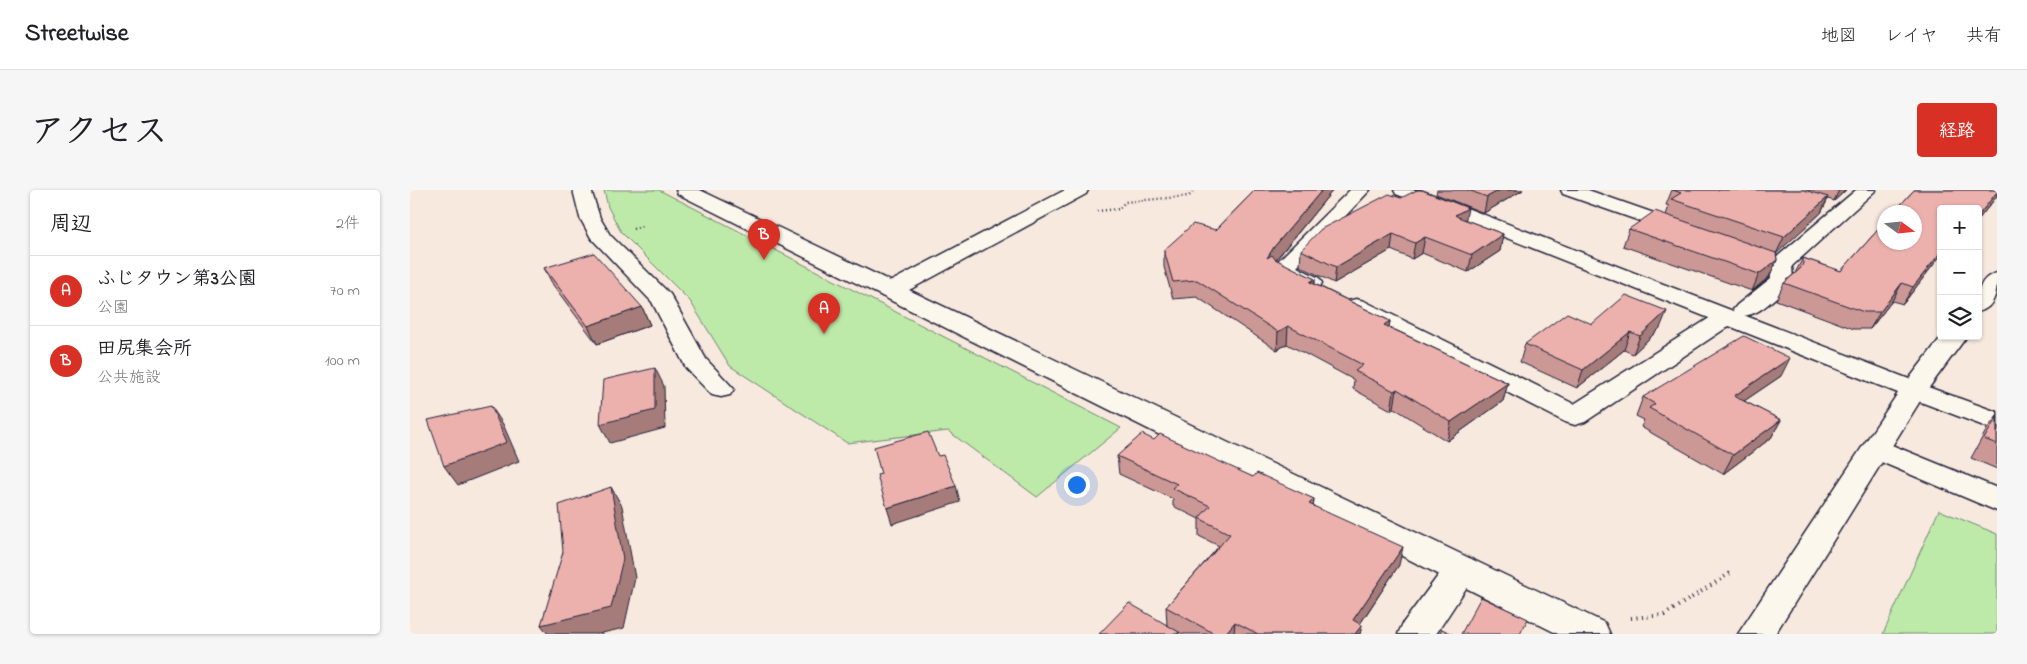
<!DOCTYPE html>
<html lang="ja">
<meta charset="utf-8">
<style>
body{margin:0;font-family:"Indie Flower","Klee One",sans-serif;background:#f6f6f6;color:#202124}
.controls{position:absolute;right:15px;top:15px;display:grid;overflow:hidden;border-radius:5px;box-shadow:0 1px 4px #0004}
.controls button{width:45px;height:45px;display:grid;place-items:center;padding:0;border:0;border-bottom:1px solid #e0e0e0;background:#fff;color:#202124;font:25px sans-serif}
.compass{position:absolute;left:1467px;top:15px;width:45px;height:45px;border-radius:50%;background:#fff;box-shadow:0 1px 4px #0004;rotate:105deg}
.you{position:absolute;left:666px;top:294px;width:18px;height:18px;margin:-12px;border:4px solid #fff;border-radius:50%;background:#1a73e8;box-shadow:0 0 0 8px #1a73e833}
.badge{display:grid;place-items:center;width:32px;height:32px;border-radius:50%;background:#d93025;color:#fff;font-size:16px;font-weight:700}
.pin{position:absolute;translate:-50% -41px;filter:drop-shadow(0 1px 2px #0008)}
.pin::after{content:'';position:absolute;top:26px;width:18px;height:15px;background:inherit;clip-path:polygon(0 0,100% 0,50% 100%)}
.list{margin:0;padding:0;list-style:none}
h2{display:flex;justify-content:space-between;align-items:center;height:65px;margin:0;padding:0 20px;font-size:21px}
h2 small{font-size:16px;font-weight:400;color:#757577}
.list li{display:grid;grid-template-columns:32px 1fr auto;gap:15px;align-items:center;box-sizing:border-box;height:70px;padding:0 20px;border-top:1px solid #e0e0e0}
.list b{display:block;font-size:19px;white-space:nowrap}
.list p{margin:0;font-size:16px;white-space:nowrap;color:#757577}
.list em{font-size:16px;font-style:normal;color:#757577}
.icon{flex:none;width:28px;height:28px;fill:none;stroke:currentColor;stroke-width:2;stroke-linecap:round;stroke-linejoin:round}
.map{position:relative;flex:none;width:1587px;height:444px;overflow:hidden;border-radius:5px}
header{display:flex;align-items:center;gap:30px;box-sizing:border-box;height:70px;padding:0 25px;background:#fff;border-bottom:1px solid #e0e0e0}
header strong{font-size:24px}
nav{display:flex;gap:28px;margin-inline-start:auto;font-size:18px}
.intro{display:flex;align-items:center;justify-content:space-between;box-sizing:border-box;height:120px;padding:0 30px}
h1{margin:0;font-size:35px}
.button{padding:12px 22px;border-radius:5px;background:#d93025;color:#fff;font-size:18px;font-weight:700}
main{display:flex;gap:30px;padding:0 30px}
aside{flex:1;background:#fff;border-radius:5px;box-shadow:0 1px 4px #0004}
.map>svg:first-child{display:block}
.green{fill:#bdeaa8;stroke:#708672}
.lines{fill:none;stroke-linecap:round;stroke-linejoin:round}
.street-casing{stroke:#22223b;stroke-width:3}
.secondary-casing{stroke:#22223b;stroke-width:3}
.path-far1{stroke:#22223b;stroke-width:2.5;stroke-dasharray:1 3;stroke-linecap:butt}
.path{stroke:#22223b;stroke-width:4;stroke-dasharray:1 4.5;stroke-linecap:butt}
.street{fill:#fbf7ec;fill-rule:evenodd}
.secondary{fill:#fbf7ec;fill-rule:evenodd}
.wall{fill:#cb9895;stroke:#22223b}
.shaded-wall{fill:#a57c79;stroke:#22223b}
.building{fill:#ecb1ad;stroke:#22223b}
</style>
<header>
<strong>Streetwise</strong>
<nav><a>地図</a><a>レイヤ</a><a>共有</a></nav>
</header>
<div class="intro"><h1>アクセス</h1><a class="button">経路</a></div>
<main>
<aside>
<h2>周辺<small>2件</small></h2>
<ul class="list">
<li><span class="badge">A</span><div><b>ふじタウン第3公園</b><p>公園</p></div><em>70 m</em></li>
<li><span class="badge">B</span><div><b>田尻集会所</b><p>公共施設</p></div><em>100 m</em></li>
</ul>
</aside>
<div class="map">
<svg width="1587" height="444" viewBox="0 0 1587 444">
<rect width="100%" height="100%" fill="#f8e9df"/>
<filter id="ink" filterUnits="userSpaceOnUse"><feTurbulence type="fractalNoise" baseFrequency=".02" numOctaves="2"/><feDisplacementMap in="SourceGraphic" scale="10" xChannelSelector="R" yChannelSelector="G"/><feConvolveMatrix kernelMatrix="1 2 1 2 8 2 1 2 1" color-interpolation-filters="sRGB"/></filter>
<g filter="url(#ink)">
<g class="green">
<polygon points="194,0 249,0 711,238 627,307 538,241 437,253 320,176 280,111 211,42 198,17"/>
<polygon points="1529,320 1587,344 1587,444 1473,444"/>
</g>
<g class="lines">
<g class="street-casing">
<g id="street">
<polygon points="163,0 181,0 190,28 200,45 260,104 296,169 324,199 320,205 311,207 302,205 276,178 242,112 181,48 170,28"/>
<polygon points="655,0 678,0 676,4 488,106 480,108 472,106 469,101 472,96"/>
<path d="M 940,0 L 960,0 L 887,77 L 909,88 L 912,93 L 909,98 C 906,98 904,100 901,100 C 892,100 867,86 862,79 L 865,74 Z"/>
<polygon points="1151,0 1178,0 1278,35 1281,39 1278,43 1271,45 1264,43 1153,4"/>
<path d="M 1446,0 L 1466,0 L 1382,76 L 1383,90 L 1380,95 C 1366,106 1347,130 1328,125 L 1329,127 L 1325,132 L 1175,232 L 1165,235 L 1155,232 L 938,121 L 934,116 L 938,111 L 946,109 L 954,111 L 1164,214 L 1309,122 L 1317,120 L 1324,122 L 1323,120 L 1327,115 L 1361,88 L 1360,78 L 1322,65 L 1319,60 L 1322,55 L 1330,54 L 1368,66 Z"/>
<polygon points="1504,192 1587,222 1587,241 1495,206 1491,200 1495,194"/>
<polygon points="1467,249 1587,298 1587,321 1457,266 1453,259 1457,252"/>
<polygon points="1051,367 1063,371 1068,380 1026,444 988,444 993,433 1039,371"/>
</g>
</g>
<g class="secondary-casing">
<g id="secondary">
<polygon points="266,0 290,0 1195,433 1200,444 1148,444 268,4"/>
<polygon points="984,0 1010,0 1499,189 1532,146 1557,146 1515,203 1365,444 1328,444 1488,203 986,4"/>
<path d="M 1587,83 C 1587,100 1587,117 1568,122 C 1568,105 1567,88 1587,83 Z"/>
</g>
</g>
<g class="path-far1">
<polyline points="687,21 709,19 715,12 779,6 785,0"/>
<polyline points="223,39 232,36"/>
</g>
<polyline class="path" points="1221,428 1254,425 1322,382"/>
<use href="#street" class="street"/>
<use href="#secondary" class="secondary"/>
</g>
<g class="wall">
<polygon points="845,0 923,0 866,70 905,89 905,94 980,131 979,137 1098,193 1093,211 1037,251 984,218 981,220 943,199 944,190 877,154 867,160 787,107 763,109 754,77 754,60 806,40"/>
<polygon points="1027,0 1113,0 1074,23 1026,4"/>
<polygon points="1262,0 1436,0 1424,11 1418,9 1411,23 1366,63 1367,70 1359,87 1342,101 1213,56 1219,39 1256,25 1259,16 1256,15"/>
<polygon points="1504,0 1587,0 1587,6 1568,30 1568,19 1531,19 1531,65 1493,114 1482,111 1460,139 1444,139 1366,110 1374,93 1385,83 1393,68 1431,81 1474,33 1474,52 1504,52 1504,22 1484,22"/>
<polygon points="1056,30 1093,44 1090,61 1058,82 1012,63 1002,69 981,60 924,93 890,76 891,60"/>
<polygon points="134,78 232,117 240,135 187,154 143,95"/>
<polygon points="1250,138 1223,164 1214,160 1167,198 1110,172 1115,154"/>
<polygon points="1371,186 1334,211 1371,230 1361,248 1313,284 1231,237 1234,230 1226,226 1233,207"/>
<polygon points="1587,226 1587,279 1561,268 1577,239"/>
<polygon points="744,250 843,287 904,309 903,316 989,375 950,434 952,435 950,444 773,444 769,442 769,444 689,444 757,435 756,417 809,356 789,346 789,329 763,316 763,309 709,284 707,266"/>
</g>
<g class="shaded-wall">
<polygon points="912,0 923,0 863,73 857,68 864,57"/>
<polygon points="1090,0 1113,0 1074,23 1077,7"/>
<polygon points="1429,0 1436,0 1424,11"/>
<polygon points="1587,2 1587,6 1568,30 1568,26"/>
<polygon points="1418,7 1411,23 1366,64 1374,47"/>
<polygon points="1058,18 1055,33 1045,25"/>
<polygon points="983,44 981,60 924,93 926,77"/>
<polygon points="1093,44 1090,61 1058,82 1062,65"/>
<polygon points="1015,47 1012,63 1002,69 1005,53"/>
<polygon points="1531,62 1531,65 1493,114 1503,97"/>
<polygon points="1367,70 1359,87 1342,101 1349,84"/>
<polygon points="905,89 904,106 900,92"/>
<polygon points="1492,93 1482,111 1460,139 1470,122"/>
<polygon points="232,117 240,135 187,154 178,136"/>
<polygon points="1257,121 1250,138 1223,164 1230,146"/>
<polygon points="980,131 977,149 974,135"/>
<polygon points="878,136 877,154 867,160 868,142"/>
<polygon points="1220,142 1214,160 1167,198 1173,180"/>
<polygon points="1380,168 1371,186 1315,224 1324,206"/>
<polygon points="245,178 254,196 255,238 200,253 190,234"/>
<polygon points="1098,193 1093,211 1037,251 1041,232"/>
<polygon points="987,199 984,218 981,220 984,201"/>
<polygon points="81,216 93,234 109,271 48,295 34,276"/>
<polygon points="1371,230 1361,248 1313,284 1323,265"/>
<polygon points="546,296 550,312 482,334 477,318"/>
<polygon points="201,297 212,316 225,388 214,438 188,444 138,444 131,435"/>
<polygon points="904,309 902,327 899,314"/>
<polygon points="993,357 989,375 943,444 943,430"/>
<polygon points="825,432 824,444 815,444"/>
<polygon points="952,435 950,444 945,444"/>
</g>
<g class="building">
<polygon points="845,0 912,0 864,57 857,68 862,65 865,69 905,89 900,92 980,131 974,135 1098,193 1041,232 987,199 984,201 945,181 953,175 878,136 868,142 787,90 763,92 754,60 783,34 806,40"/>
<polygon points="1007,0 1012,0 1058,18 1045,25 1048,27 1093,44 1062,65 1015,47 1005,53 983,44 926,77 891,60 911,39 979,4 991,8"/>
<polygon points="1058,0 1090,0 1077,7"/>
<polygon points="1263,0 1394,0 1418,7 1374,47 1261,9 1271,3"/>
<polygon points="1504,0 1587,0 1587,2 1568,26 1568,19 1531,19 1531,62 1503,97 1492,93 1470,122 1454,122 1374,93 1390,79 1393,74 1393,68 1431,81 1474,33 1474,52 1504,52 1504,22 1484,22"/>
<polygon points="1245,21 1366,63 1367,70 1349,84 1219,39"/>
<polygon points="184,63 232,117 178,136 134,78"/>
<polygon points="1216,105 1257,121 1230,146 1220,142 1173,180 1115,154 1157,123 1182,134"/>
<polygon points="1334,146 1380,168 1324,206 1371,230 1323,265 1239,218 1245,214 1233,207"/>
<polygon points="245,178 245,220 190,234 193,190"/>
<polygon points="81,216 97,252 34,276 18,230"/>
<polygon points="1587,227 1587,254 1574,249"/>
<polygon points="518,242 528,266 533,265 546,296 477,318 467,285 471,284 464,257"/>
<polygon points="732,244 744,250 750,244 843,287 847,283 904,309 899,314 993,357 943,430 952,435 945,444 848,444 825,432 815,444 805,444 756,417 820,344 789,328 800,316 762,298 767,294 707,266"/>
<polygon points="201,297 213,369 201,418 131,435 153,362 149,315"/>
<polygon points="1071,407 1118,429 1110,444 1051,444"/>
<polygon points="719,413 769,442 767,444 689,444"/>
<polygon points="1032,439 1042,444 1029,444"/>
</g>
</g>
</svg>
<div class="controls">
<button>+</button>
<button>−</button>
<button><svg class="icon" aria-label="layers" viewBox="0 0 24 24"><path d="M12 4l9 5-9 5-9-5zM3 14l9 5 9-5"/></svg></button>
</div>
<svg class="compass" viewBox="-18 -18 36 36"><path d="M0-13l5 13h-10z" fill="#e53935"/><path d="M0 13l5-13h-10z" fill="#757577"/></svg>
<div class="you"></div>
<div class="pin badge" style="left:414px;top:144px">A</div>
<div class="pin badge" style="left:354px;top:70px">B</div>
</div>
</main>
